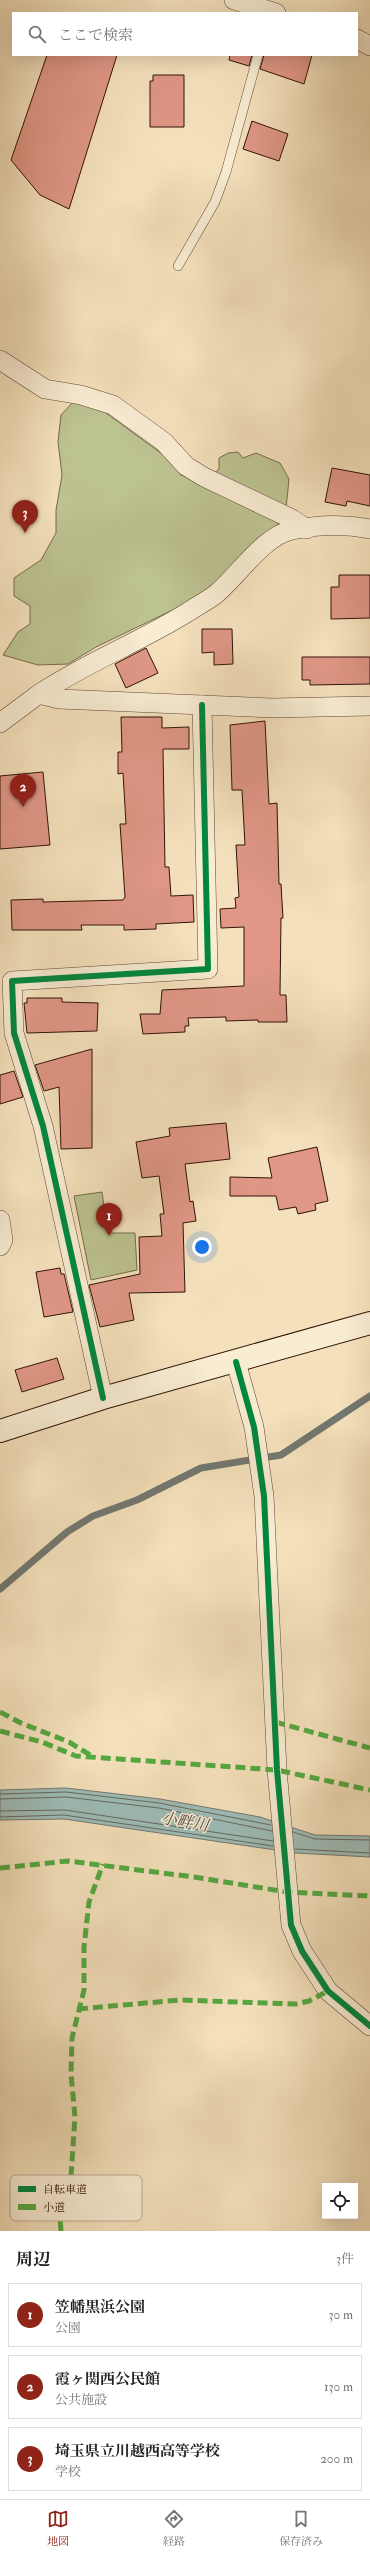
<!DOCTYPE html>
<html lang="ja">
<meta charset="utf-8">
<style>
body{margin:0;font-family:"IM FELL Double Pica","Noto Serif JP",serif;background:#f6f6f6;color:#222}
.controls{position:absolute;right:12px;bottom:12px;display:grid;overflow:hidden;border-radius:0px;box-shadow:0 4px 16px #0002}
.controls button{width:36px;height:36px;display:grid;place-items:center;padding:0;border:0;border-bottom:1px solid #e0e0e0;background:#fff;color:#222;font:20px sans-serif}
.you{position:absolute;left:202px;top:1247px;width:14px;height:14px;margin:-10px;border:3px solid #fff;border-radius:50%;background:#1a73e8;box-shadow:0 0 0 6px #1a73e833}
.badge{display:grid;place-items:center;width:26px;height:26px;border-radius:50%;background:#8f2418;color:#fff;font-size:13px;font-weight:700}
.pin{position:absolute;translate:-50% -33px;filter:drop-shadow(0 1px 2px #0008)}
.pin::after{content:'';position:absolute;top:21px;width:14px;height:12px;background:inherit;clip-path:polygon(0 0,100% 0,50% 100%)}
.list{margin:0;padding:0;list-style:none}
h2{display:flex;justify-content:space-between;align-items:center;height:52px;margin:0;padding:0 16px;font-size:17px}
h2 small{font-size:13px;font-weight:400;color:#767676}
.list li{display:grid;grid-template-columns:26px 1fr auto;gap:12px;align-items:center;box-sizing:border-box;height:64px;margin:0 8px 8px;padding:0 8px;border:1px solid #e0e0e0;border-radius:0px}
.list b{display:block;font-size:15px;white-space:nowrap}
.list p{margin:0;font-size:13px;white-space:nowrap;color:#767676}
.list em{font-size:13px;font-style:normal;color:#767676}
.icon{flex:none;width:22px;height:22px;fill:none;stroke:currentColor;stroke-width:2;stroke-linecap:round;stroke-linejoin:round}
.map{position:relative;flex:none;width:370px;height:2231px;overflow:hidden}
.search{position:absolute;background:#fff;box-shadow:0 4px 16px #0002;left:12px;right:12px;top:12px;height:44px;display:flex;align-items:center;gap:10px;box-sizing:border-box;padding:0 14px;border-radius:0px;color:#767676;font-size:15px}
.sheet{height:268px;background:#fff}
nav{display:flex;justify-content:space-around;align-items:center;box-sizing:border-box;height:56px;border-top:1px solid #e0e0e0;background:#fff;font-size:11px;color:#767676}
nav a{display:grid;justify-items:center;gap:2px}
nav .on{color:#8f2418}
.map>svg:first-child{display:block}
.green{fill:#bcc290;stroke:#766a4c}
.water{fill:#9dbcb7;stroke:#727871}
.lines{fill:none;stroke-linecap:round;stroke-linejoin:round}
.shore{stroke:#676860;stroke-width:1}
.stream{stroke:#727871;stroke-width:7}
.building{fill:#e09786;stroke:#311308}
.lane-casing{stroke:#624635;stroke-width:10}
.street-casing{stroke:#624635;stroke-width:20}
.secondary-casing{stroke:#311308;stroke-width:24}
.lane{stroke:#f8ecd3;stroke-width:9}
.street{stroke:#f8ecd3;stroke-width:19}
.secondary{stroke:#f8ecd3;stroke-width:22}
.quiet{stroke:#54a841;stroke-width:5;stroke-dasharray:10 5;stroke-linecap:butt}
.cycleway-casing{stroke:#f8ecd3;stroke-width:8}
.cycleway{stroke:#00873e;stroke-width:6}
.labels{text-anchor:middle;stroke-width:3;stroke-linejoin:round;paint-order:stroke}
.water-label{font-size:16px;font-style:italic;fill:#574e45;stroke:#f8ecd3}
.key{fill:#f8ecd3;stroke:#bcab96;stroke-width:1}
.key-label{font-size:11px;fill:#311308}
</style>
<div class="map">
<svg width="370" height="2231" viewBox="0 0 370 2231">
<rect width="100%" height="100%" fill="#f4e1bc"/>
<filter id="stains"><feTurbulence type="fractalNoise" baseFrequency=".005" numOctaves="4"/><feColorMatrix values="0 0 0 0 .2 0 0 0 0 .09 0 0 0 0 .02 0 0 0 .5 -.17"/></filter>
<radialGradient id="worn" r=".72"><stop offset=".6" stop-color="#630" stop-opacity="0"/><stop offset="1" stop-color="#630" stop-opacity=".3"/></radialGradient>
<g class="green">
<polygon points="74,401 102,410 165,456 181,475 203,483 219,469 219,458 228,453 238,452 243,458 256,453 280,463 289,479 286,509 280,522 266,538 206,590 179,607 96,647 68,664 38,665 3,655 18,632 30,624 30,606 14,596 14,578 41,560 56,533 56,510 62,475 58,442 61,415"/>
<polygon points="102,1192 108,1233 135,1233 137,1270 91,1280 74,1196"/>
</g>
<polygon class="water" points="66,1788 160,1799 260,1817 315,1835 370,1836 370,1857 296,1853 64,1819 0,1820 0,1790"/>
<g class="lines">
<g class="shore">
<polyline points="0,1794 66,1792 159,1803 271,1825"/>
<polyline points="0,1799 66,1797 159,1808 272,1831"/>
<polyline points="0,1811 65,1810 273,1841"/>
<polyline points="0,1817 64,1815 273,1846"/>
<polyline points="293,1832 315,1839 370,1840"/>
<polyline points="295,1849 370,1853"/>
</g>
<polyline class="stream" points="0,1589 67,1532 93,1516 137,1500 201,1468 281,1455 370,1396"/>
</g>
<g class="building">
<polygon points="47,55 117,55 69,209 40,195 11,160"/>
<polygon points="230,55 252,55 249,66 229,60"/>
<polygon points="264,55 312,55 304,84 260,69"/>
<polygon points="153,75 184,75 184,127 150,127 150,81 153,81"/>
<polygon points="252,121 288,134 279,161 243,149"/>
<polygon points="332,468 370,475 370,506 347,501 346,506 325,502"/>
<polygon points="339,575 370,575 370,618 331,619 331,587 339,587"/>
<polygon points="202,629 232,629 233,664 214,665 214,652 202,653"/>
<polygon points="146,648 158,673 126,688 115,664"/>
<polygon points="302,657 370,657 370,684 310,685 310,680 302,680"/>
<polygon points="121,717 162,717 162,728 189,727 189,749 163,749 165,867 169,867 171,896 193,895 194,922 156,924 156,929 124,930 124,925 81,925 82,930 12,930 11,900 43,899 43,902 123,900 125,897 120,824 126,824 123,773 118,774 118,752 122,752"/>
<polygon points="265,721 269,804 277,803 279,884 281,884 283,918 281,918 280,995 286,995 287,1022 258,1022 258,1020 226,1021 226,1017 188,1018 189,1026 185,1026 185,1032 143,1034 140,1014 160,1014 162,990 244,986 244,927 221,928 220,909 236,908 235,898 239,897 236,845 245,845 242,790 232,790 230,725"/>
<polygon points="43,772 50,845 0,849 0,776"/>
<polygon points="27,998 62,998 62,1002 98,1003 97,1031 27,1033 24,1003 27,1003"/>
<polygon points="92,1049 92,1148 61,1149 59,1087 44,1091 35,1065"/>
<polygon points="14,1071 23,1097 0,1104 0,1075"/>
<polygon points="226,1123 230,1159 185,1164 190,1202 193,1201 196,1221 183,1223 185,1292 129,1293 134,1320 100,1327 89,1285 140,1274 139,1237 162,1236 160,1214 164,1214 159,1176 142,1178 136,1142 170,1136 169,1128"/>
<polygon points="317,1147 328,1201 315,1204 316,1210 298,1214 296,1207 279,1210 276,1196 230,1196 230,1177 272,1178 268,1158"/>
<polygon points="60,1268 61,1274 64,1274 73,1312 44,1317 36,1272"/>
<polygon points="57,1358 64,1379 22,1392 15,1370"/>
</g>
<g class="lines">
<g class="lane-casing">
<polyline id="lane" points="178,266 215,202 226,172 258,55"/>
</g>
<g class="street-casing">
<g id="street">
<polyline points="234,0 276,13"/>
<polyline points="357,39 370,46"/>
<polyline points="0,360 45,389 81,395 113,405 164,442 186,466 204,477 292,519 307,529"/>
<path d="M 39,694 C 87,662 140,642 188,612 C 197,606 207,601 216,594 C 238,576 263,536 292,530 C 316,525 345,524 370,529"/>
<polyline points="0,723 39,694 59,699 272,708 370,706"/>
<polyline points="0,1220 3,1240 0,1246"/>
<polyline points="236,1362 254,1427 264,1496 277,1770 291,1925 302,1951 328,1991 370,2026"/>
<polyline points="103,1398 43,1126 14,1033 12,981 208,969 202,705"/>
</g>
</g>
<g class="secondary-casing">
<polyline id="secondary" points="0,1431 103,1398 370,1323"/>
</g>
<use href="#lane" class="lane"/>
<use href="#street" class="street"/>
<use href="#secondary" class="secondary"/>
<g class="quiet">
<polyline points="0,1712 21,1723 69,1742 92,1756"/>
<polyline points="275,1722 370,1748"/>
<polyline points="0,1731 42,1742 76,1756 277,1770 370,1790"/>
<polyline points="0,1868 68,1861 194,1877 287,1892 370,1896"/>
<polyline points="78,2009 180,2000 296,2004 309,2001 328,1991"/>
<polyline points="61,2231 58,2190 71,2176 75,2117 71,2074 72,2038 84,1990 84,1947 89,1902 103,1864"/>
</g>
<g class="cycleway-casing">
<g id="cycleway">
<polyline points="236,1362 254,1427 264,1496 277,1770 291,1925 302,1951 328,1991 370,2026"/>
<polyline points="103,1398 43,1126 14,1033 12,981 208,969 202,705"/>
</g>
</g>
<use href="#cycleway" class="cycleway"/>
</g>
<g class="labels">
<g class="water-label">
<text transform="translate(185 1821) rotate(10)" y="6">小畔川</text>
</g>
</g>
<rect x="10" y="2175" width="132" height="46" rx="6" class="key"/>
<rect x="18" y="2186" width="18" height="6" fill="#00873e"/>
<rect x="18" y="2204" width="18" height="6" fill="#54a841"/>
<g class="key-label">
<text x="43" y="2193">自転車道</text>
<text x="43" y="2211">小道</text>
</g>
<rect width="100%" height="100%" filter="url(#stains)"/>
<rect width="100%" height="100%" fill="url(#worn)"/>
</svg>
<div class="controls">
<button><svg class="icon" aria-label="locate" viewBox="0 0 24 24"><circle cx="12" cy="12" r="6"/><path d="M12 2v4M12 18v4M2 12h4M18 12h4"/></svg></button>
</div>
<div class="you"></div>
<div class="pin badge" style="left:109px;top:1236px">1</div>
<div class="pin badge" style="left:23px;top:807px">2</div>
<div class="pin badge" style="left:25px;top:533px">3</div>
<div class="search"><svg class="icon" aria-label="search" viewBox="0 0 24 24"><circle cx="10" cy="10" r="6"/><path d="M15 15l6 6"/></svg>ここで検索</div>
</div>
<section class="sheet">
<h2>周辺<small>3件</small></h2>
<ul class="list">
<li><span class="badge">1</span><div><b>笠幡黒浜公園</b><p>公園</p></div><em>30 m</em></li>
<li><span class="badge">2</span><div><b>霞ヶ関西公民館</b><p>公共施設</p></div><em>130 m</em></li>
<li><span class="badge">3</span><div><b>埼玉県立川越西高等学校</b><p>学校</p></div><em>200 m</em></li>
</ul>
</section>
<nav>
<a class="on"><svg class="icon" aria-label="map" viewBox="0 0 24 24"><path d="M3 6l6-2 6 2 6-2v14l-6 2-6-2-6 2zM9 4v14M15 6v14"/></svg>地図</a>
<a><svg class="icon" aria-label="directions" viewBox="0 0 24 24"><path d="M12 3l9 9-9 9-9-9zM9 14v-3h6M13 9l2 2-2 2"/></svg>経路</a>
<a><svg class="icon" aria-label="saved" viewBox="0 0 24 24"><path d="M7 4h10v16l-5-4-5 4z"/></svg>保存済み</a>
</nav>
